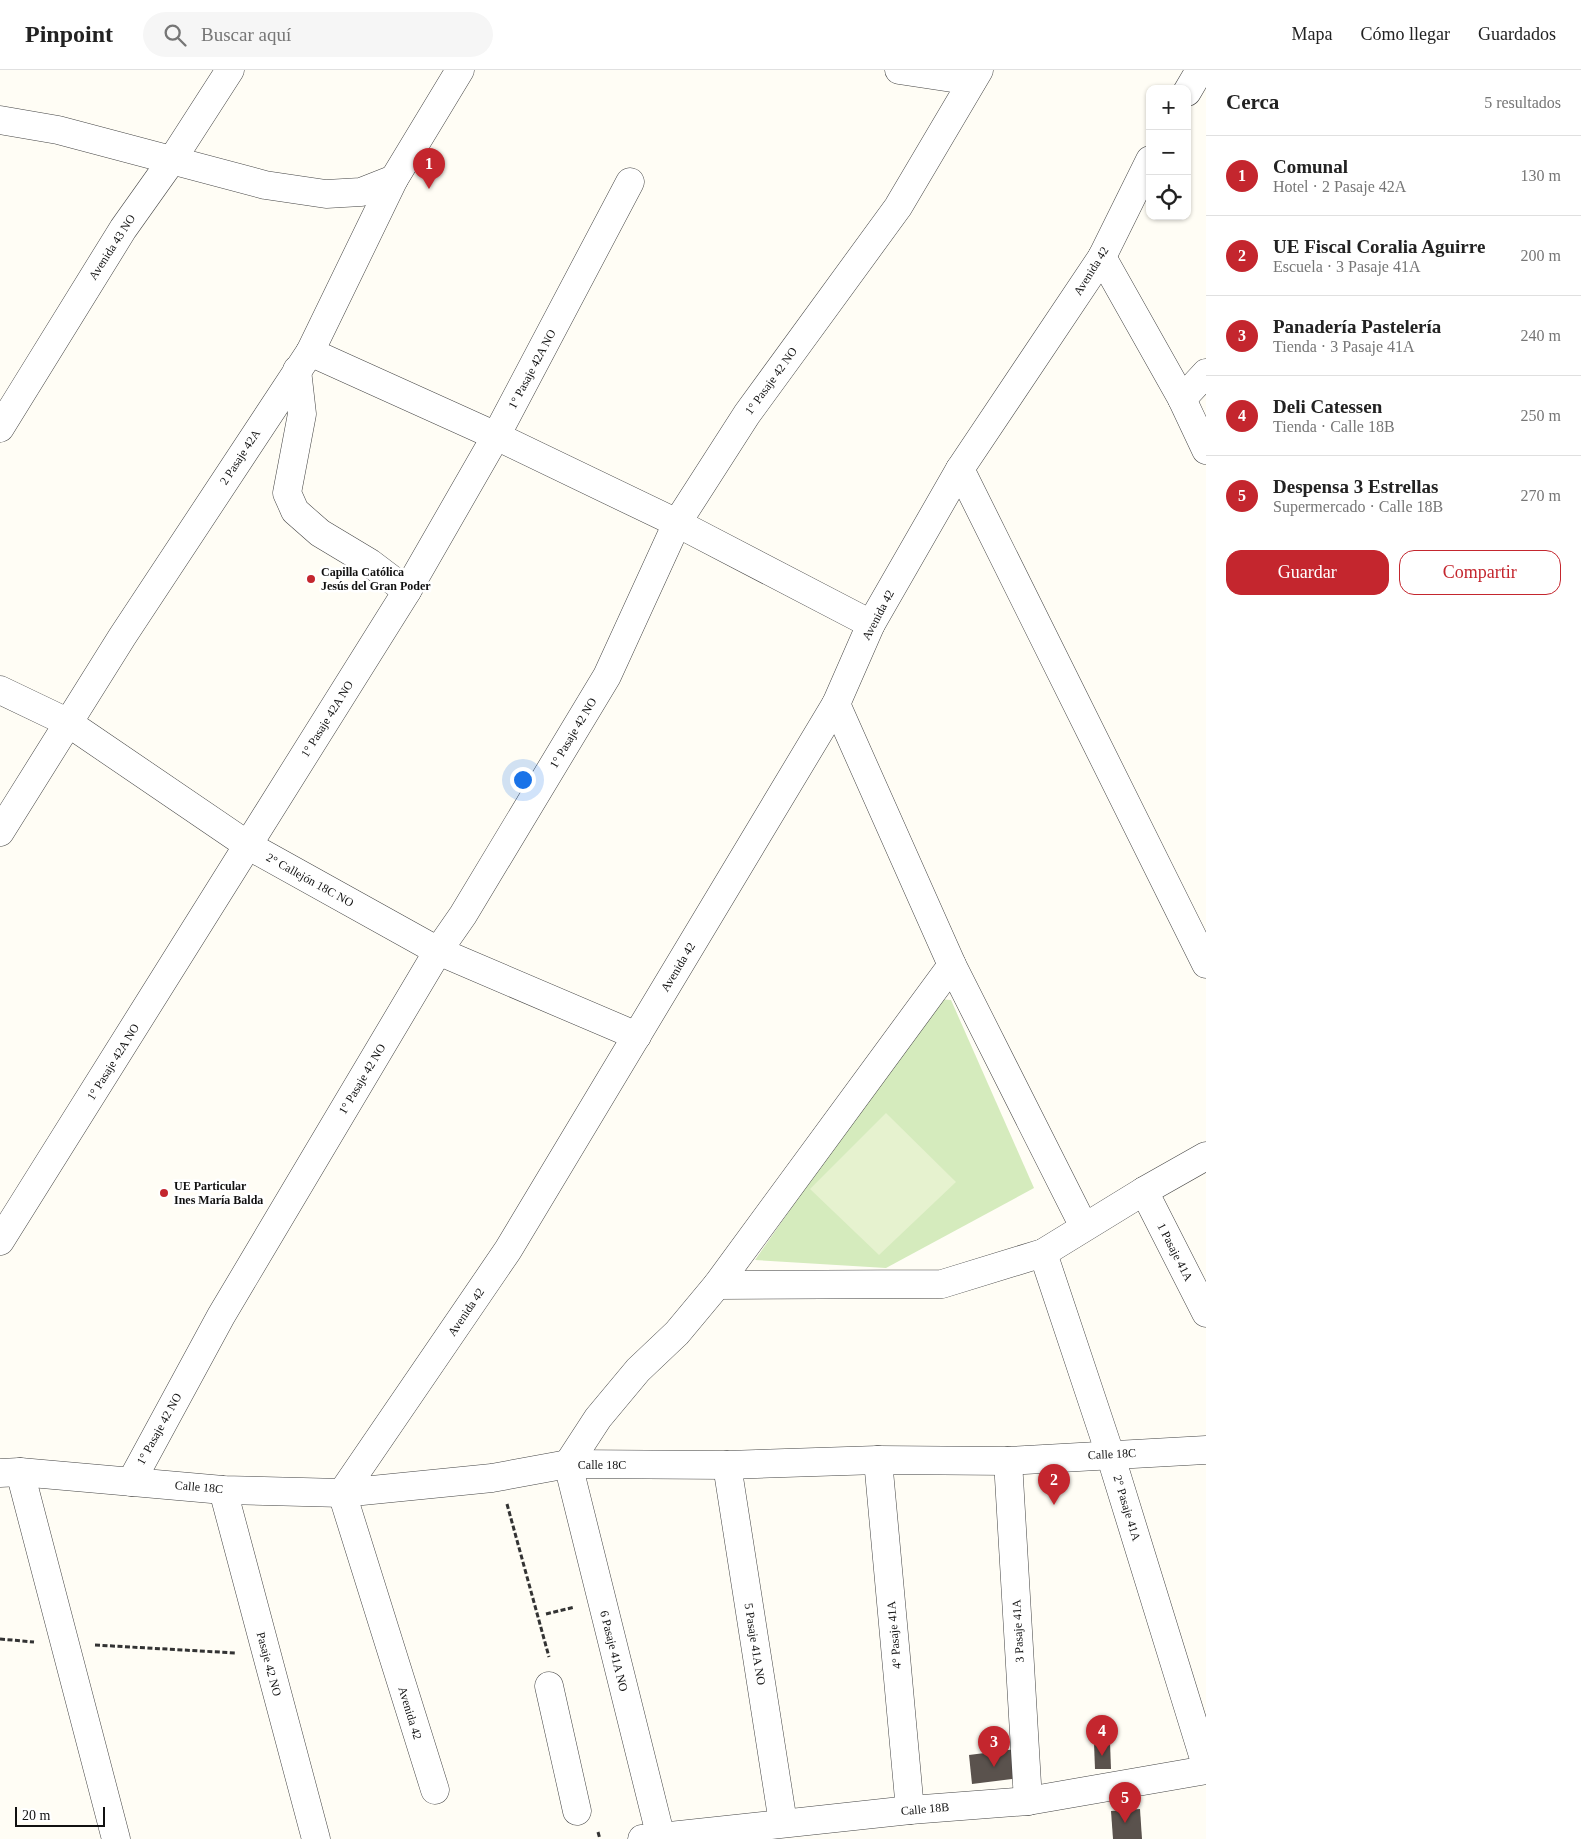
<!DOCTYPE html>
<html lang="es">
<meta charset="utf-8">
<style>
body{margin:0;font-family:Georgia,serif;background:#f6f6f6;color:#222}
.controls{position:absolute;right:15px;top:15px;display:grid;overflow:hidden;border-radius:10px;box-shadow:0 1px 4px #0004}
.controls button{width:45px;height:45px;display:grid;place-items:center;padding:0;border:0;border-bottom:1px solid #e0e0e0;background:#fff;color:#222;font:25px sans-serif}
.scale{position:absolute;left:15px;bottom:12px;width:90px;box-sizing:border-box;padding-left:5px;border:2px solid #111;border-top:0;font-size:14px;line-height:18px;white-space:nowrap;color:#111;-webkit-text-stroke:4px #fff;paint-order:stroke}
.you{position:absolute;left:522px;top:709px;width:18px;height:18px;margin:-12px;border:4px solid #fff;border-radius:50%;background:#1a73e8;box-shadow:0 0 0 8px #1a73e833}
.badge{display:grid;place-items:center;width:32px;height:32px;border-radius:50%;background:#c4262e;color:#fff;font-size:16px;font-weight:700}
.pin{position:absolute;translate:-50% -41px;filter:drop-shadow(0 1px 2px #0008)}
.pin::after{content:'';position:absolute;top:26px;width:18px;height:15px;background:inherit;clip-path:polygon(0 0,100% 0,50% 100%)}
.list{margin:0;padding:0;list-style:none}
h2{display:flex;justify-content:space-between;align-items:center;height:65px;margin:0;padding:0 20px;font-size:21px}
h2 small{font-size:16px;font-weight:400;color:#767676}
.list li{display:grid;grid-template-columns:32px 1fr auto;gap:15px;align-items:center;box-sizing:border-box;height:80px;padding:0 20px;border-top:1px solid #e0e0e0}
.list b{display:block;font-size:19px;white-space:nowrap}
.list p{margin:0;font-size:16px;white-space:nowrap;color:#767676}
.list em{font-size:16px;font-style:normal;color:#767676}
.actions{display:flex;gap:10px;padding:15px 20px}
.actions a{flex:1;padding:11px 0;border:1px solid #c4262e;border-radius:15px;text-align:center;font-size:18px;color:#c4262e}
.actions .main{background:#c4262e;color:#fff}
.icon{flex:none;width:28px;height:28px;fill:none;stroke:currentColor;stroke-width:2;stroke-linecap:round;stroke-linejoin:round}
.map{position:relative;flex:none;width:1206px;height:1769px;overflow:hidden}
header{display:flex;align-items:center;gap:30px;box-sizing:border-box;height:70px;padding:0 25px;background:#fff;border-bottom:1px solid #e0e0e0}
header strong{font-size:24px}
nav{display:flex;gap:28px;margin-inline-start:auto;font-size:18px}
.search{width:350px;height:45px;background:#f6f6f6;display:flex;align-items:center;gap:12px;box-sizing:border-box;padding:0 18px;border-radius:28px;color:#767676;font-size:19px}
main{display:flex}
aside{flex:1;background:#fff}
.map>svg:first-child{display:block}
.green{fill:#d5ebbd}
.pitch{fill:#e6f2cf}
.building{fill:#5a524d}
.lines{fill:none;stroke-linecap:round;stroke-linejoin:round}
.street-casing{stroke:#444;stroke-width:29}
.path{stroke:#333;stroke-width:3;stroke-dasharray:5 2.5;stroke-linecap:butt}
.street{stroke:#fff;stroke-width:28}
.poi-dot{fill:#c4262e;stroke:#fff;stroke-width:2}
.labels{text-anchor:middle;stroke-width:5;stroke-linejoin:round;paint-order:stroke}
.street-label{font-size:12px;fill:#111;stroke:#fff}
.poi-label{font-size:12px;font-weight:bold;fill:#111;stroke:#fff;text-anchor:start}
</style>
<header>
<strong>Pinpoint</strong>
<div class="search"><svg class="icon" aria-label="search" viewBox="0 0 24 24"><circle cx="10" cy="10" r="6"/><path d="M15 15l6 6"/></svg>Buscar aquí</div>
<nav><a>Mapa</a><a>Cómo llegar</a><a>Guardados</a></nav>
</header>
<main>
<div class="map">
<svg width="1206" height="1769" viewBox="0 0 1206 1769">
<rect width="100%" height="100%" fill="#fffdf5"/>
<polygon class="green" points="937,929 951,930 1034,1118 886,1198 755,1190"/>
<polygon class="pitch" points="886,1043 956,1112 879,1185 810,1119"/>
<g class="building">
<polygon points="1110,1672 1111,1699 1095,1699 1094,1673"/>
<polygon points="1016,1679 1019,1708 972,1714 969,1685"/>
<polygon points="1140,1739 1142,1769 1113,1769 1111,1741"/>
</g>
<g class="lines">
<g class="street-casing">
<g id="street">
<polyline points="899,0 972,11"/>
<polyline points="1187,22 1200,0"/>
<polyline points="0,50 58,60 265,115 326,124 361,122 394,109"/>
<polyline points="1102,187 1182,329 1206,380"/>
<polyline points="310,282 496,366 677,453 871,554"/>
<polyline points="297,300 302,344 287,423 295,441 320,463 370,493 407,521"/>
<polyline points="1182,329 1206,303"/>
<polyline points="0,358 123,159 172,90 230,0"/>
<polyline points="960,399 1206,894"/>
<polyline points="0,620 67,652 249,776 438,881 637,966"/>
<polyline points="836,634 952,895 1084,1157"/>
<polyline points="0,762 122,567 310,282 394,109 460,0"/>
<polyline points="1144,1121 1206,1243"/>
<polyline points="0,1171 407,521 496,366 630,112"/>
<polyline points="1043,1183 1110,1384 1206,1695"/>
<polyline points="717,1215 952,895"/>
<polyline points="878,1390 910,1740"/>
<polyline points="1008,1391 1028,1731"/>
<polyline points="568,1394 598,1348 638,1300 677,1263 717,1215 942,1214 1043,1183 1144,1121 1206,1086"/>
<polyline points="568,1394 661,1768"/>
<polyline points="727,1395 783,1753"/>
<polyline points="20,1402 116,1769"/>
<polyline points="0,1403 20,1402 223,1420 342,1423 492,1408 568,1394 727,1395 878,1390 1008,1391 1206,1380"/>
<polyline points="131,1412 221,1246 438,881 463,845 607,606 677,453 747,344 898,137 979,0"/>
<polyline points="223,1420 316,1769"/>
<polyline points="549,1616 577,1741"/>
<polyline points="435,1720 342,1423 508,1180 836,634 871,554 960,399 1102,187 1150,90"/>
<polyline points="642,1769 910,1740 1028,1731 1206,1700"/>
</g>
</g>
<g class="path">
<polyline points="507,1434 549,1587"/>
<polyline points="546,1544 575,1537"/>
<polyline points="0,1569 34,1572"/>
<polyline points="95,1575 236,1583"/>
<polyline points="598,1762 600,1769"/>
</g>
<use href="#street" class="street"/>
</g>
<g class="poi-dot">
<circle cx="311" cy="509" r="5"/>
<circle cx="164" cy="1123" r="5"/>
</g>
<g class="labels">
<g class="street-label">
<text transform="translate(112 177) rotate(-57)" y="4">Avenida 43 NO</text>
<text transform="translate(1091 201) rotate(-58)" y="4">Avenida 42</text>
<text transform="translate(532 299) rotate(-62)" y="4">1° Pasaje 42A NO</text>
<text transform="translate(771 311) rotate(-54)" y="4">1° Pasaje 42 NO</text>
<text transform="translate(240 387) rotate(-57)" y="4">2 Pasaje 42A</text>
<text transform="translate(878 545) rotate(-62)" y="4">Avenida 42</text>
<text transform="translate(327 649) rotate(-58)" y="4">1° Pasaje 42A NO</text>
<text transform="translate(573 663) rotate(-59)" y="4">1° Pasaje 42 NO</text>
<text transform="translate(310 810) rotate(29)" y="4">2° Callejón 18C NO</text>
<text transform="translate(678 897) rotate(-59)" y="4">Avenida 42</text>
<text transform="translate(113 992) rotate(-58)" y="4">1° Pasaje 42A NO</text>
<text transform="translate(362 1009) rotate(-59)" y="4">1° Pasaje 42 NO</text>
<text transform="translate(1175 1182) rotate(63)" y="4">1 Pasaje 41A</text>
<text transform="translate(466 1242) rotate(-56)" y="4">Avenida 42</text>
<text transform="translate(159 1359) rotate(-61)" y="4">1° Pasaje 42 NO</text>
<text transform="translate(1112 1384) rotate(-3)" y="4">Calle 18C</text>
<text x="602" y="1399">Calle 18C</text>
<text transform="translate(199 1417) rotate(5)" y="4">Calle 18C</text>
<text transform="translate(1127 1438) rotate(73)" y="4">2° Pasaje 41A</text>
<text transform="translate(1018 1561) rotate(-93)" y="4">3 Pasaje 41A</text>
<text transform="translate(894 1565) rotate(-95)" y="4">4° Pasaje 41A</text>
<text transform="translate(755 1574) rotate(81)" y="4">5 Pasaje 41A NO</text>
<text transform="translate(614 1581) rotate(76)" y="4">6 Pasaje 41A NO</text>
<text transform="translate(269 1594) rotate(75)" y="4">Pasaje 42 NO</text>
<text transform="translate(410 1643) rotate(73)" y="4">Avenida 42</text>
<text transform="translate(925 1739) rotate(-5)" y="4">Calle 18B</text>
</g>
<g class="poi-label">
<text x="321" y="506">Capilla Católica<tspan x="321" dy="14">Jesús del Gran Poder</tspan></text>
<text x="174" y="1120">UE Particular<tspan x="174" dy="14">Ines María Balda</tspan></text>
</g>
</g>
</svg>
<div class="controls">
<button>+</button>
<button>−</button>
<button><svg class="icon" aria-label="locate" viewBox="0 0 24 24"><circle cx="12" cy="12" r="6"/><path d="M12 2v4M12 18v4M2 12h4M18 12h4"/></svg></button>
</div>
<div class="scale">20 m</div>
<div class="you"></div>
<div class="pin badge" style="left:429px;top:119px">1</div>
<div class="pin badge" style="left:1054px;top:1435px">2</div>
<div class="pin badge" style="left:994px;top:1697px">3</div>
<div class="pin badge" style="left:1102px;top:1686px">4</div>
<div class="pin badge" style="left:1125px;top:1753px">5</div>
</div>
<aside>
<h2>Cerca<small>5 resultados</small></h2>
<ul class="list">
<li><span class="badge">1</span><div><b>Comunal</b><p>Hotel · 2 Pasaje 42A</p></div><em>130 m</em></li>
<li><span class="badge">2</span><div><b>UE Fiscal Coralia Aguirre</b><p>Escuela · 3 Pasaje 41A</p></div><em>200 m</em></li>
<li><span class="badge">3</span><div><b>Panadería Pastelería</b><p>Tienda · 3 Pasaje 41A</p></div><em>240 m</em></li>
<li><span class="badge">4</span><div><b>Deli Catessen</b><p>Tienda · Calle 18B</p></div><em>250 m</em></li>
<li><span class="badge">5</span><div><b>Despensa 3 Estrellas</b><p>Supermercado · Calle 18B</p></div><em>270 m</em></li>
</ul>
<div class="actions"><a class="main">Guardar</a><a>Compartir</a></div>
</aside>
</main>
